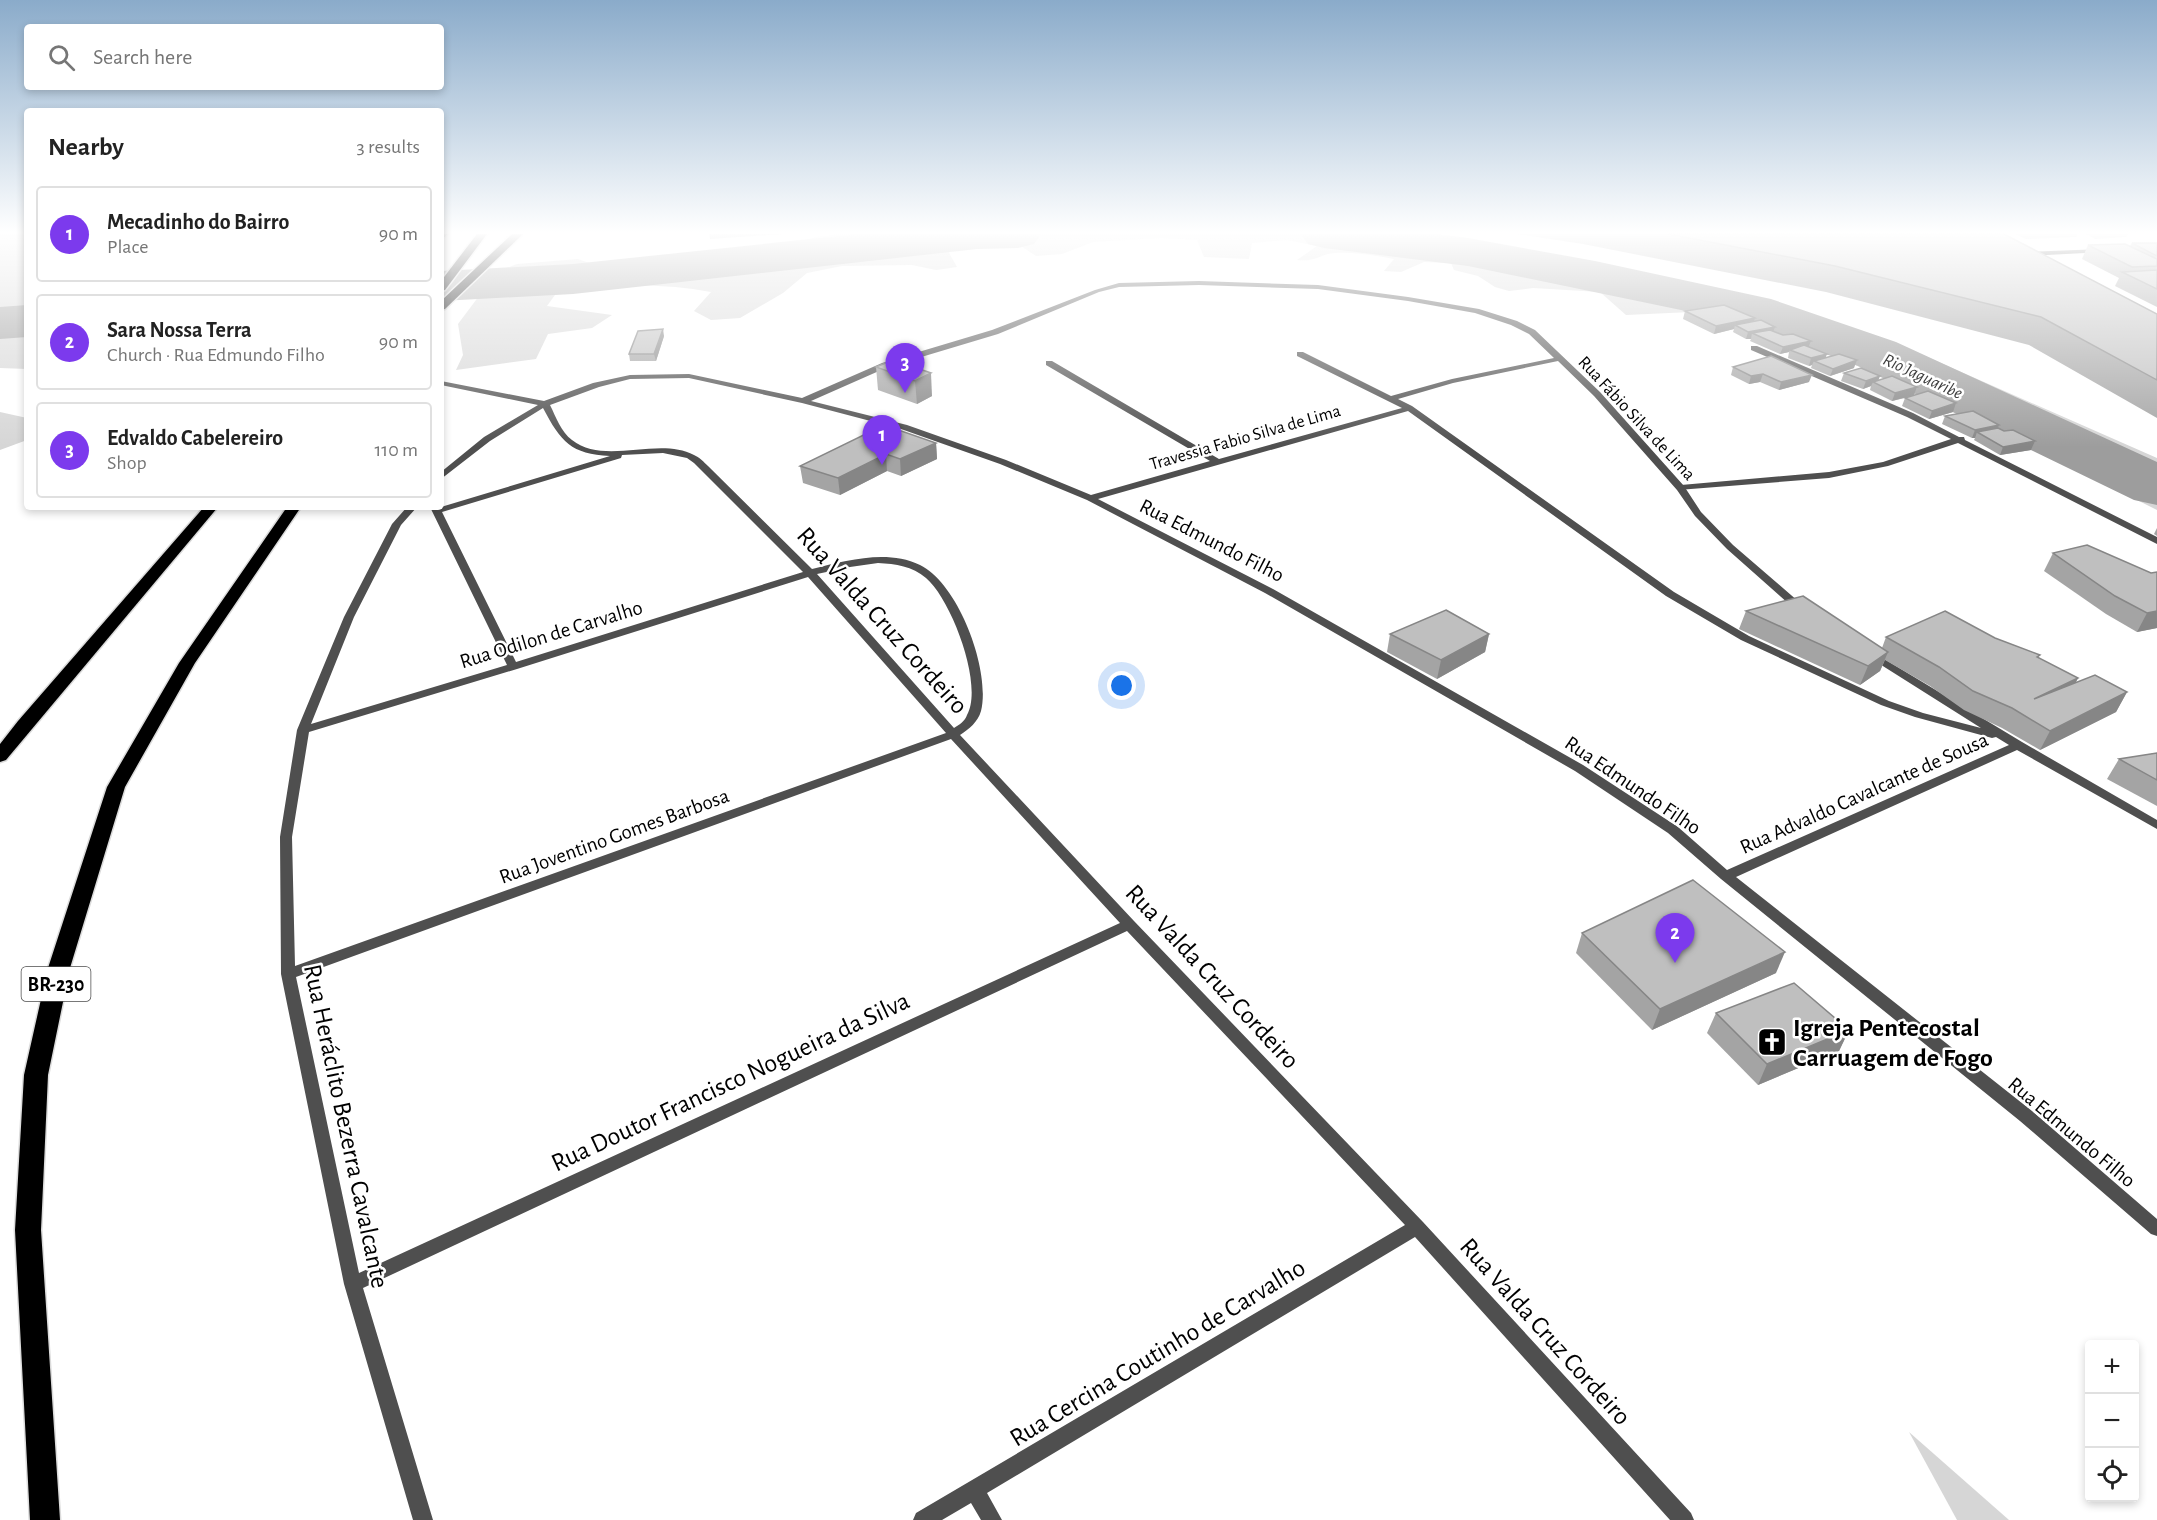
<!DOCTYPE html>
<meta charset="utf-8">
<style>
body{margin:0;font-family:"Alegreya Sans",sans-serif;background:#f6f6f6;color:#222}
.controls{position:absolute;right:18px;bottom:18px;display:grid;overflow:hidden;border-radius:6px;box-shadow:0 3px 9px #0003}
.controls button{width:54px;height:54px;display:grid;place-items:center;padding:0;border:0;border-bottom:2px solid #e0e0e0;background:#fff;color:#222;font:30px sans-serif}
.you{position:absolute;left:1122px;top:686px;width:21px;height:21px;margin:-15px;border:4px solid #fff;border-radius:50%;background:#1a73e8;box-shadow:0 0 0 9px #1a73e833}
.badge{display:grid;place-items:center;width:39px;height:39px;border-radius:50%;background:#7c3aed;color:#fff;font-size:20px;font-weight:700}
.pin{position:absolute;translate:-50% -50px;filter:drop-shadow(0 2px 3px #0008)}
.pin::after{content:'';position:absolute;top:32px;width:21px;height:18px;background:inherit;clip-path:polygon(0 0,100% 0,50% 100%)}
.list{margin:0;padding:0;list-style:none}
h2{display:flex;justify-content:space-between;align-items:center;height:78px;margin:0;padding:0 24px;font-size:26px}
h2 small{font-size:20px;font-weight:400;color:#767676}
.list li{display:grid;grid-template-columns:39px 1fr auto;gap:18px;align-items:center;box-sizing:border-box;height:96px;margin:0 12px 12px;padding:0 12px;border:2px solid #e0e0e0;border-radius:6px}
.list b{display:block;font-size:22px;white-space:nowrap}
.list p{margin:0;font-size:20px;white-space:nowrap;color:#767676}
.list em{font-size:20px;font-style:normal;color:#767676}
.icon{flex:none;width:33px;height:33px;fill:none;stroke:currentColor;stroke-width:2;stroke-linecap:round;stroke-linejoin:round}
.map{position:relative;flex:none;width:2157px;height:1520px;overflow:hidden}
.search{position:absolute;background:#fff;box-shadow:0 3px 9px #0003;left:24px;top:24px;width:420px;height:66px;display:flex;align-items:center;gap:15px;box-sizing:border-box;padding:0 21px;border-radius:6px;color:#767676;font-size:22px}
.panel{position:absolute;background:#fff;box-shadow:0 3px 9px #0003;left:24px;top:108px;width:420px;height:402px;border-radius:6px}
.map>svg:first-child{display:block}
.green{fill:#d6d6d6}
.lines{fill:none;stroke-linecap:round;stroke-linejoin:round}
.river{fill:#9d9d9d;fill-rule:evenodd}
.highway-casing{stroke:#dbdbdb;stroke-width:3}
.lane{fill:#4f4f4f;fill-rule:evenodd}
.street{fill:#4f4f4f;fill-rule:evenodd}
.secondary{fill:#1c1c1c;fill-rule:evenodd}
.highway{fill:#000;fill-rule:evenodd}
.wall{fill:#a4a4a4}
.shaded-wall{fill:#868686}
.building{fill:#bfbfbf;stroke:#868686;stroke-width:1.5}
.labels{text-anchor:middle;stroke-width:5;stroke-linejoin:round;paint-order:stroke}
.far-water-label{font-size:18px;font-style:italic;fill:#3e3e3e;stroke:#fff}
.far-street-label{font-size:18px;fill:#000;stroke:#fff}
.shield{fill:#fff;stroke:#4c4c4c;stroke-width:1.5}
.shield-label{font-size:20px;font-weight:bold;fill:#000}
.street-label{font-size:21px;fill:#000;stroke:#fff}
.near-street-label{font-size:26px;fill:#000;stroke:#fff}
.near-poi-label{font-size:26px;font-weight:bold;fill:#000;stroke:#fff;text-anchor:start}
</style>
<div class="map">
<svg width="2157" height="1520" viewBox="0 0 2157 1520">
<rect width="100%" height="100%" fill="#fff"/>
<g class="green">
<polygon points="0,234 27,234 27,369 0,368"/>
<path d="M 838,234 L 1388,234 L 1431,238 L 1632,275 L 1916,352 L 2157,458 L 2157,510 L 1945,404 L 1740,315 L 1689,301 L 1691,312 L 1626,315 L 1600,292 L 1533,288 L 1509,291 L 1495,287 L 1478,276 L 1454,270 L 1451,263 L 1424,262 L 1401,272 L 1384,271 L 1394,259 C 1374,255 1355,252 1335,253 C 1319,254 1318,262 1297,260 L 1317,246 L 1287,240 L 1252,243 L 1249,259 L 1204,257 L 1197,240 L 1161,238 L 1093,242 L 1062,254 L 1036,256 L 1018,244 L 973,244 L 948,251 L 957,267 L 936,270 L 912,265 L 842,266 L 807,273 L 783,293 L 740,318 L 711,320 L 694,311 L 711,292 C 655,282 611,284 555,295 L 547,306 L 612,315 L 592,328 L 548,334 L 536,359 L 456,370 L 463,355 L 458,324 L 497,272 L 517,264 L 578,259 L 614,272 L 741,258 L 816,237 Z"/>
<polygon points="0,412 27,418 27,440 0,450"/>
<polygon points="1909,1432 2009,1520 1957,1520"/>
</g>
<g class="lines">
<g class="river">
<polygon points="858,234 1041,234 1034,244 1018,248 977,249 573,294 441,301 441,271 573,264"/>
<polygon points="1301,234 1436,234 1468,238 1595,261 1771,299 1896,342 2157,462 2157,505 2134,500 1858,366 1739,322 1468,266 1324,248 1308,244"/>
<polygon points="27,305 27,337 0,339 0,307"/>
</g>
<g class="highway-casing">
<g id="highway">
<polygon points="441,234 448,234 441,240"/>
<polygon points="477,234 487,234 445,290 441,291 441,281"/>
<polygon points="512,234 523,234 445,309 441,310 441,301"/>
<polygon points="204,507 218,507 6,760 0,762 0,744 18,721"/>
<polygon points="287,507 301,507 195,663 125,787 70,968 48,1075 41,1230 60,1520 30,1520 15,1230 24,1075 48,968 107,787 179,663"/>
</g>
</g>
<polygon class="lane" points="1751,346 1757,346 1913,413 1959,437 1964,437 1965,440 2157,537 2157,544 1958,443 1888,466 1829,478 1678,490 1678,486 1681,485 1829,472 1883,462 1951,439 1907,417 1751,350"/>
<path class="street" d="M 1199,281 L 1318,285 L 1408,297 L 1479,309 L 1517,321 L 1535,330 L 1600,392 L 1684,486 L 1701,512 L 1733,545 L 1806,608 L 1807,610 L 1806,612 L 1798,612 L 1727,549 L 1695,516 L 1677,490 L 1594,396 L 1558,361 L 1453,383 L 1398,399 L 1412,406 L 1674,592 L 1749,636 L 1889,701 L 1923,713 L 1981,728 L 1867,656 L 1872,653 L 1876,654 L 2022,742 L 2157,820 L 2157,829 L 2017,750 L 1736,877 L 2032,1111 L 2157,1219 L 2157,1236 L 2151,1234 L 2020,1121 L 1721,879 L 1668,833 L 1575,771 L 1265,593 L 1087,500 L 1000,464 L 901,429 L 802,403 L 689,378 L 630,379 L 599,387 L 550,405 C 556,417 561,432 572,440 C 605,466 658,436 694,455 C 699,457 704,462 708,466 L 812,569 C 846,561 886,549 920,565 C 959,584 991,671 981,711 C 978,722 969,729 960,735 L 1134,921 L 1423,1222 L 1691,1513 L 1694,1520 L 1670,1520 L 1415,1237 L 987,1493 L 1002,1520 L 981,1520 L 971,1503 L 942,1520 L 913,1520 L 916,1513 L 1405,1225 L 1127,931 L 363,1288 L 433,1520 L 413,1520 L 344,1284 L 281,974 L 280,837 L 297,730 L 344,617 L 392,524 L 407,507 L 417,507 L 401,525 L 354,617 L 311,724 L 507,665 L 430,507 L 441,507 L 610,456 C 571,454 561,442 543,408 L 490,441 L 441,479 L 441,472 L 484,437 L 538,405 L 441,385 L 441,381 L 544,401 L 593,383 L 630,375 L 689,374 L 802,398 L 882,363 L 992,330 L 1095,290 L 1119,283 ZM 1199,285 L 1318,289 L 1408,301 L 1475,313 L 1511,325 L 1529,334 L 1554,358 L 1452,379 L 1391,396 L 1303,352 L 1297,352 L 1297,356 L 1402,408 L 1219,459 L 1052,361 L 1046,361 L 1046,365 L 1210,461 L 1091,495 L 1006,460 L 907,425 L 811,401 L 888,367 L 998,334 L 1099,292 L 1119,287 ZM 1408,411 L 1666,596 L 1741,640 L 1881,705 L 1915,717 L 1992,738 L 1996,737 L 2009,745 L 1727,870 L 1678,827 L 1583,765 L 1273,589 L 1098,499 ZM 663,453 L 687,458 L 694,463 L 803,572 L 516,662 L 442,512 L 621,458 L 622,455 ZM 878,563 C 896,564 912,566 926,578 C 951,599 984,685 967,715 C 965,721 959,725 954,728 L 817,574 L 850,567 ZM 808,577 L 946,733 L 295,966 L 292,837 L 309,732 L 517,669 ZM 951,739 L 1120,923 L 359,1273 L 296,977 Z"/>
<polygon class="secondary" points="2102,249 2104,250 2104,252 2026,256 2023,254 2026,252"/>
<use href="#highway" class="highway"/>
</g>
<g class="wall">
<polygon points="1517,234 2004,234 2157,314 2157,418 2029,345 1826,292 1583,244"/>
<polygon points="2015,234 2077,234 2076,237 2026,239"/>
<polygon points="2086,234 2128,234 2126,237 2095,239"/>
<polygon points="2132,243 2157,243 2157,307 2115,286 2119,278 2082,259 2088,245 2130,246"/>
<polygon points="1685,311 1755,318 1754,322 1809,347 1825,357 1854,368 1830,376 1811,368 1812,365 1809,366 1788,358 1789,352 1780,354 1750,341 1751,339 1746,339 1733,332 1734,329 1714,334 1683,319"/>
<polygon points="664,336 656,361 630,361 629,354"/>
<polygon points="893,360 932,396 917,404 878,390 876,367"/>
<polygon points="1733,367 1809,382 1779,390 1760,382 1749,384 1731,375"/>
<polygon points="1844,373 1917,387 1914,395 1953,412 1929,419 1902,406 1905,398 1892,401 1870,390 1871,386 1863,389 1841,381"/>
<polygon points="1945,416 1998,428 2035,441 2031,450 2000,455 1974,440 1975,438 1972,438 1942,424"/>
<polygon points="936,443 937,459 901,476 887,471 840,495 803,483 800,466"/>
<polygon points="2157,528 2157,536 2154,534"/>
<polygon points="2053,553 2151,573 2157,628 2137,632 2106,614 2044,571"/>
<polygon points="1746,611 1882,648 1886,637 1995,638 2040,655 2038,658 2078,678 2076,682 2127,692 2116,712 2040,750 2002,728 1964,710 1930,686 1885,660 1880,671 1860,685 1739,629"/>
<polygon points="1390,634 1489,634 1485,652 1437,679 1387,652"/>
<polygon points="2157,753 2157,806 2107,779 2119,759"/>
<polygon points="1582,933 1776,973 1652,1030 1576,953"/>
<polygon points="1716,1013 1849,1030 1839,1051 1758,1085 1707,1033"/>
</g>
<g class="shaded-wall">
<polygon points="709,234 784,234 710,239"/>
<polygon points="1755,318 1753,325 1735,325 1734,329 1714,334 1716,326"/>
<polygon points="1775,327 1772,335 1752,333 1751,339 1746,339 1748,332"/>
<polygon points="663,329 664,336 656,361 654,354"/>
<polygon points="1811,341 1808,348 1790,350 1789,352 1780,354 1783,347"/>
<polygon points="1827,354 1824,362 1814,361 1812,365 1809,366 1811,358"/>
<polygon points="1857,360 1854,368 1830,376 1833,369"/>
<polygon points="931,373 932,396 917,404 915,381"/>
<polygon points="1763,374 1760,382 1749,384 1751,376"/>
<polygon points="1812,375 1809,382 1779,390 1781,382"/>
<polygon points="1880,376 1877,384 1873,382 1871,386 1863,389 1866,381"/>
<polygon points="1917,387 1914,395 1892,401 1895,393"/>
<polygon points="1956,403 1953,412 1929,419 1932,411"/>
<polygon points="1999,425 1996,433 1977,432 1975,438 1972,438 1975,430"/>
<polygon points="2035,441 2031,450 2000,455 2003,447"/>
<polygon points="936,443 937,459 901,476 900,459"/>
<polygon points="886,454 887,471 840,495 838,478"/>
<polygon points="2157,611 2157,628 2137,632 2147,613"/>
<polygon points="1489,634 1485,652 1437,679 1441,660"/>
<polygon points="1888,652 1880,671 1860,685 1868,666"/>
<polygon points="2078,678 2068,697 2034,699"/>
<polygon points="2127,692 2116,712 2040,750 2050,731"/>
<polygon points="1785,952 1776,973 1652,1030 1660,1009"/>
<polygon points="1849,1030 1839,1051 1758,1085 1767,1064"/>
</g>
<g class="building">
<polygon points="1668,234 2004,234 2157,314 2157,380 2041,317 1835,266"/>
<polygon points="2132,243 2157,243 2157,256"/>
<polygon points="2125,244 2157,259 2157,266 2132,267 2088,245"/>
<polygon points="2157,270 2157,289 2122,272"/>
<polygon points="1724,305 1755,318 1716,326 1685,311"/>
<polygon points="1761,320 1775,327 1748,332 1735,325"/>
<polygon points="663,329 654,354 629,354 638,331"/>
<polygon points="1770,330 1783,335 1793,334 1811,341 1783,347 1752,333"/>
<polygon points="1804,345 1827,354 1811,358 1790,350"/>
<polygon points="1839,354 1857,360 1833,369 1814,361"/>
<polygon points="1771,356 1812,375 1781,382 1763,374 1751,376 1733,367"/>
<polygon points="893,360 931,373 915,381 876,367"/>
<polygon points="1861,368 1880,376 1866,381 1844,373"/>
<polygon points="1892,376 1917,387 1895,393 1873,382"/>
<polygon points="1928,391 1956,403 1932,411 1905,398"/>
<polygon points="1973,411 1999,425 1975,430 1945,416"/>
<polygon points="884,425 936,443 900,459 886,454 838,478 800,466"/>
<polygon points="1998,428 2004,431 2013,430 2035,441 2003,447 1977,432"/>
<polygon points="2087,545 2151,573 2157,572 2157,611 2147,613 2115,596 2053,553"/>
<polygon points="1803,596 1888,652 1868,666 1746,611"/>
<polygon points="1446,610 1489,634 1441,660 1390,634"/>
<polygon points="1945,611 1995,638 2040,655 2037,657 2078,678 2034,699 2095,675 2127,692 2050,731 2012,708 1973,691 1939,667 1886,637"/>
<polygon points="2157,753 2157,780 2119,759"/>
<polygon points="1693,880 1785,952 1660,1009 1582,933"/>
<polygon points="1794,983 1849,1030 1767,1064 1716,1013"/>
</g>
<linearGradient id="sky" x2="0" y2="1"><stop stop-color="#8aabca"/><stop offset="0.52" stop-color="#fff"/><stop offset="1" stop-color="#fff" stop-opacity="0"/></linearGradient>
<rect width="2157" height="447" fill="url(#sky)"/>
<defs>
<g id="church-square" transform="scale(1.5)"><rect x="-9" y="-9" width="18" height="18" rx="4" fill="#000" stroke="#fff"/><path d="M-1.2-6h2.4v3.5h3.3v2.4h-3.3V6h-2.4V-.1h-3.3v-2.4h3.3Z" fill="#fff"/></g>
</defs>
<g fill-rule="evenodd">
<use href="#church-square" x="1772" y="1042"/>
</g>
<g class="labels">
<g class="far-water-label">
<text transform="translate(1923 376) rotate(25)" y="6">Rio Jaguaribe</text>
</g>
<g class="far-street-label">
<text transform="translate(1637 418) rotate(47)" y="6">Rua Fábio Silva de Lima</text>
<text transform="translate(1245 437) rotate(-16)" y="6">Travessia Fabio Silva de Lima</text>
</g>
<rect class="shield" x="21.5" y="967" width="69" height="34" rx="4.5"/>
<g class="shield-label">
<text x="56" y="991">BR-230</text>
</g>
<g class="street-label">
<text transform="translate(1212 540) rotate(27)" y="7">Rua Edmundo Filho</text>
<text transform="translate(551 634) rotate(-17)" y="7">Rua Odilon de Carvalho</text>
<text transform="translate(1633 785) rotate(34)" y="7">Rua Edmundo Filho</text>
<text transform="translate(1864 793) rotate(-24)" y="7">Rua Advaldo Cavalcante de Sousa</text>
<text transform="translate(614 836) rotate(-20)" y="7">Rua Joventino Gomes Barbosa</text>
<text transform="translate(2072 1132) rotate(40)" y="7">Rua Edmundo Filho</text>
</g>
<g class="near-street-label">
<text transform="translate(883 620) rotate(48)" y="9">Rua Valda Cruz Cordeiro</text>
<text transform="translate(1213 976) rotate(47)" y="9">Rua Valda Cruz Cordeiro</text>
<text transform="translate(730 1081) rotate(-25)" y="9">Rua Doutor Francisco Nogueira da Silva</text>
<text transform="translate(347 1126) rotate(78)" y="9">Rua Heráclito Bezerra Cavalcante</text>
<text transform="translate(1546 1331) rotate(48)" y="9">Rua Valda Cruz Cordeiro</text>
<text transform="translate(1157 1352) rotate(-31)" y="9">Rua Cercina Coutinho de Carvalho</text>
</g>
<g class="near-poi-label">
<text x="1793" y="1036">Igreja Pentecostal<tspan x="1793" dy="30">Carruagem de Fogo</tspan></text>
</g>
</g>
</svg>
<div class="controls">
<button>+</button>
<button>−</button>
<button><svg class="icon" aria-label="locate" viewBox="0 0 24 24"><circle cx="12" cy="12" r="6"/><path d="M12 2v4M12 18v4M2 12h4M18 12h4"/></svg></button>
</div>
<div class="you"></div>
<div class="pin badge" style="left:882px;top:465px">1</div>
<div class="pin badge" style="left:1675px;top:963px">2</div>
<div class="pin badge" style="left:905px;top:393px">3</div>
<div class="search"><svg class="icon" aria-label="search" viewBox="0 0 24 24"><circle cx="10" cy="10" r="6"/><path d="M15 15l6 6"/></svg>Search here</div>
<section class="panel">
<h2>Nearby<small>3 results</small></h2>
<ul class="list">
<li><span class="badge">1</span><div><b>Mecadinho do Bairro</b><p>Place</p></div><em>90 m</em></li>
<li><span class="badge">2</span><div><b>Sara Nossa Terra</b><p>Church · Rua Edmundo Filho</p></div><em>90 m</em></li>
<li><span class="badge">3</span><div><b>Edvaldo Cabelereiro</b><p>Shop</p></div><em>110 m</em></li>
</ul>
</section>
</div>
